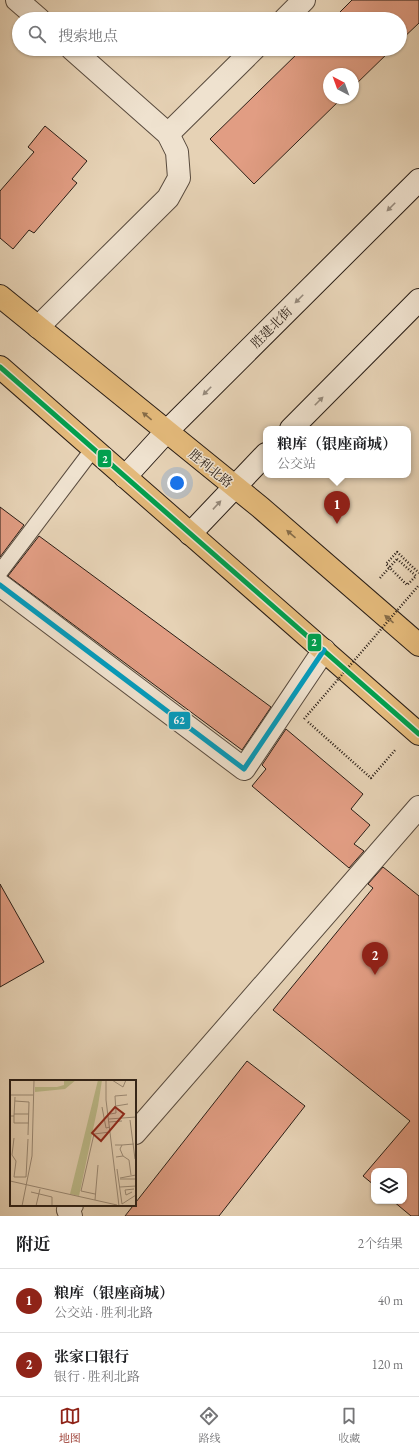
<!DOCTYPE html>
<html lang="zh">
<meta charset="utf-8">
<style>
body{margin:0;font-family:"EB Garamond","Noto Serif SC",serif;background:#f6f6f6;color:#202124}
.controls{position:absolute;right:12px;bottom:12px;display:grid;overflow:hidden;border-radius:8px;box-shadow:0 1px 3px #0004}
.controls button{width:36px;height:36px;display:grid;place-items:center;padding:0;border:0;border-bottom:1px solid #e0e0e0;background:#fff;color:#202124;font:20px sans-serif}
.compass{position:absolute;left:323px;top:68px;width:36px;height:36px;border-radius:50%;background:#fff;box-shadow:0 1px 3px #0004;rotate:319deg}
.you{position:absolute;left:177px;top:483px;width:14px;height:14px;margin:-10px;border:3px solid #fff;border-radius:50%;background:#1a73e8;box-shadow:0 0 0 6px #1a73e833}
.badge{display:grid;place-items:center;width:26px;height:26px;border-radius:50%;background:#8f2418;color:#fff;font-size:13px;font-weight:700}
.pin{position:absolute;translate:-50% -33px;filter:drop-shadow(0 1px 2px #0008)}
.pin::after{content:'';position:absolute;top:21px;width:14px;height:12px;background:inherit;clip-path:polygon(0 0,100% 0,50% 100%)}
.popup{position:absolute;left:263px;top:426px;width:148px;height:52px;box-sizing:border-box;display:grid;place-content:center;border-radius:8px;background:#fff;filter:drop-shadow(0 1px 3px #0005);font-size:13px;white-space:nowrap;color:#757577}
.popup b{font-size:15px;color:#202124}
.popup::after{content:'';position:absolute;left:50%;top:100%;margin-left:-8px;border:8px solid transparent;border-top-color:#fff}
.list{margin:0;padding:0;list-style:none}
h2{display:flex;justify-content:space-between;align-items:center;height:52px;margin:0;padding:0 16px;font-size:17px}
h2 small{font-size:13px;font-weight:400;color:#757577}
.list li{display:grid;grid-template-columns:26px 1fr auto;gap:12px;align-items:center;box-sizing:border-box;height:64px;padding:0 16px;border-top:1px solid #e0e0e0}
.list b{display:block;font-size:15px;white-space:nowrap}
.list p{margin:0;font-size:13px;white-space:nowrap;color:#757577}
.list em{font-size:13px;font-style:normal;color:#757577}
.icon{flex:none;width:22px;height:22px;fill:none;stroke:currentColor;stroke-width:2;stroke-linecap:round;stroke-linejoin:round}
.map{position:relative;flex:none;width:419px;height:1216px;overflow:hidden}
.search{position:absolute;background:#fff;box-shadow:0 1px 3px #0004;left:12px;right:12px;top:12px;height:44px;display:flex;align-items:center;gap:10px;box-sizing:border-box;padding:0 14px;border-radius:22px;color:#757577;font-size:15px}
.sheet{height:180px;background:#fff}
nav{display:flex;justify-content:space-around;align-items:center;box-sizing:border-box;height:56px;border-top:1px solid #e0e0e0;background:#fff;font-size:11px;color:#757577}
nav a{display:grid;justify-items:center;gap:2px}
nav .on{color:#8f2418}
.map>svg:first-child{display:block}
.building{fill:#e19d83;stroke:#2a1e16}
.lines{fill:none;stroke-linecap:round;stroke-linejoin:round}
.service-casing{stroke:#594b3e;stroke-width:17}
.minor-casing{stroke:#594b3e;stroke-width:24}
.secondary-casing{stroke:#2a1e16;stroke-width:24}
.trunk-casing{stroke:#2a1e16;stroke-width:24}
.path{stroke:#2a1e16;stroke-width:2.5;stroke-dasharray:1 2;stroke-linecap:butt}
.service{stroke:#efe2cf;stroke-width:15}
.minor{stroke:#efe2cf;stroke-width:22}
.secondary{stroke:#efe2cf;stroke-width:22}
.trunk{stroke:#e3b97a;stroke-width:22}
.path-bridge{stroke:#2a1e16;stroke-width:2.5;stroke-dasharray:1 2;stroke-linecap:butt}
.bus-1-casing{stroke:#efe2cf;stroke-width:8}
.bus-2-casing{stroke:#efe2cf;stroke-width:8}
.bus-1{stroke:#029f4e;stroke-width:5}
.bus-2{stroke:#049bbc;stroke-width:5}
.oneway{fill:#968a7c}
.oneway2{fill:#866c48}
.labels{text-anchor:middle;stroke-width:3;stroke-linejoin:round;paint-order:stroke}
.street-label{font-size:13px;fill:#2a1e16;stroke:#efe2cf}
.inset-road{fill:none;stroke:#9b8a75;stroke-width:1}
.view{fill:#8f2418;fill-opacity:0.15;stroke:#8f2418;stroke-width:2}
.inset-edge{fill:none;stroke:#2a1e16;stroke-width:2}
.line-badge{stroke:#efe2cf;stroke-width:1.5}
.badge-label{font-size:11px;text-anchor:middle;font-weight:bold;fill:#fff}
</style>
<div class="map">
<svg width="419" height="1216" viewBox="0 0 419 1216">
<rect width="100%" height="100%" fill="#e6d2b5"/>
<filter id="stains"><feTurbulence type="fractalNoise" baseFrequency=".005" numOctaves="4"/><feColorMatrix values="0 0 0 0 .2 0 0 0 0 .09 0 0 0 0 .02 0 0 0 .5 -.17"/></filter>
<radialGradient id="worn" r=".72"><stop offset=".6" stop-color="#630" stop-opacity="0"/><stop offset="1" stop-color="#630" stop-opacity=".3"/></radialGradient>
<g class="building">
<polygon points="352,0 419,0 419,23 400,41 400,19 333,19"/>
<polygon points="302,49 392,49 353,87 353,74 329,74 329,98 342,98 254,184 210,139"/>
<polygon points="45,126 87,161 72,179 77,183 34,233 29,230 13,249 0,238 0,191 34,152 28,147"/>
<polygon points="0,507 24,525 0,557"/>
<polygon points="39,536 271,707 242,750 8,576"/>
<polygon points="286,729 363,794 351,809 370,825 354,844 364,851 349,868 252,786 266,769 262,765"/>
<polygon points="383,867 419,896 419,1216 411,1216 393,1201 404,1201 404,1171 374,1171 374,1185 363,1176 410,1121 273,1010 373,888 368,884"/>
<polygon points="0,884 44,962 0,987"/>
<polygon points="247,1061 305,1106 219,1216 125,1216"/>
</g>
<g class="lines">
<g class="service-casing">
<polyline id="service" points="0,572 93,449"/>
</g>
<g class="minor-casing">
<g id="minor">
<polyline points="17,0 39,19"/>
<polyline points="285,19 304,0"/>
<polyline points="168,134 254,49"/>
<polyline points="38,327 168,198 179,178 177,152 168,134 72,49"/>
<polyline points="0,585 244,769 324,650"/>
<polyline points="135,1133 419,807"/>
<polyline points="71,1216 68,1210 72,1205"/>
</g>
</g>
<g class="secondary-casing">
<g id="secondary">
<polyline points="291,429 419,300"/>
<polyline points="125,477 166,432 419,180"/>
<polyline points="190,534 266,454"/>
</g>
</g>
<g class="trunk-casing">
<g id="trunk">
<polyline points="0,296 260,507 419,645"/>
<polyline points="0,367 419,734"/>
</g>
</g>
<g class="path">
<polyline points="380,578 397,559"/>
<polyline points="308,722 371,778 396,749"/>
</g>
<use href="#service" class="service"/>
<use href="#minor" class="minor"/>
<use href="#secondary" class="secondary"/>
<use href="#trunk" class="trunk"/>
<g class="path-bridge">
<polyline points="397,559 416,576 407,585 386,564 397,552 419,573"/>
<polyline points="304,719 419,585"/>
</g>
<g class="bus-1-casing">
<polyline id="bus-1" points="0,367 419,734"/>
</g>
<g class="bus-2-casing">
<polyline id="bus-2" points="0,585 244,769 324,650"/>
</g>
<use href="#bus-1" class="bus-1"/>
<use href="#bus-2" class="bus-2"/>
</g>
<defs><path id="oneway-solid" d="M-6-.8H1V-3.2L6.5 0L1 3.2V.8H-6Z"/></defs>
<g class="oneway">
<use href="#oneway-solid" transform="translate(391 207) rotate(135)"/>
<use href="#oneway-solid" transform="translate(299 299) rotate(135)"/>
<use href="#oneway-solid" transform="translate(207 391) rotate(135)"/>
<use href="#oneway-solid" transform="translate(319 401) rotate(-45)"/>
<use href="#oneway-solid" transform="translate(217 505) rotate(-47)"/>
</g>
<g class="oneway2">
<use href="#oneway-solid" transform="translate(147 416) rotate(-141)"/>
<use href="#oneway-solid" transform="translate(291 534) rotate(-139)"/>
<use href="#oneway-solid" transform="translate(389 619) rotate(-139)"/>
</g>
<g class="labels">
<g class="street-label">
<text transform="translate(271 327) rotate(-45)" y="5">胜建北街</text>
<text transform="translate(211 468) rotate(39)" y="5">胜利北路</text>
</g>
</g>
<g transform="translate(10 1080)">
<rect width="126" height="126" fill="#e6d2b5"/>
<path d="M 54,0 L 66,0 L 55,9 L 25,12 L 25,7 L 47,7 L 54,5 ZM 88,0 L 92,0 L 88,26 L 69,116 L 60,114 Z" fill="#bcba89"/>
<path class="inset-road" d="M 96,0 L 96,20 L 109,126M 102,0 L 113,7 L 116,0M 0,15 L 23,15M 5,21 L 19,22 L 18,55M 106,26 L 118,24M 92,27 L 96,48 L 100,47M 4,34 L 19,34M 100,34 L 106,33 L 105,16 L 117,15M 0,36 L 4,36 L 5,17M 4,36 L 4,43 L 19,43M 99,39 L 126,37M 120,40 L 125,79M 99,42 L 112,41M 4,58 L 2,75 L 6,81 L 4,97 L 16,97 L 18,59M 105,65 L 112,65 L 110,69 L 113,76 L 106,77M 112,65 L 124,64M 113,76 L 119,80 L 121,95M 107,89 L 112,124M 110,98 L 126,95M 110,99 L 126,99M 0,101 L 107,125M 110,107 L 126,106M 21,112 L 42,117 L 42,126M 122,112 L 116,115 L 115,110 L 124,109M 85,114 L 71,111 L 84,54 L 100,52M 85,120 L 88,85M 112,124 L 126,115M 12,126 L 22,76 L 24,0M 26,126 L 30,109"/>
<path class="view" d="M 105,27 L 114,34 L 91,61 L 82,53 Z"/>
<rect width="126" height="126" class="inset-edge"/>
</g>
<g class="line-badge">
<rect x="97" y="449" width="15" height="19" rx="4" fill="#029f4e"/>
<rect x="307" y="633" width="15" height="19" rx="4" fill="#029f4e"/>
<rect x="168" y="711" width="23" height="19" rx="4" fill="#049bbc"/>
</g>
<g class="badge-label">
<text x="105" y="463">2</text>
<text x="314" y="646">2</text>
<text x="179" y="724">62</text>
</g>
<rect width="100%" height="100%" filter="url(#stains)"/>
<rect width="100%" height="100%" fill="url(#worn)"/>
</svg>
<div class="controls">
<button><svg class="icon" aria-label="layers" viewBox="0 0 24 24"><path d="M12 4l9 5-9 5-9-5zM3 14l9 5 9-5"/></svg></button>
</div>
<svg class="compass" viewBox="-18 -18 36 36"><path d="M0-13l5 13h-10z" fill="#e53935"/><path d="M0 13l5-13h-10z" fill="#757577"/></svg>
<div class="you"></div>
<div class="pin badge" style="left:337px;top:524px">1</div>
<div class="popup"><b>粮库（银座商城）</b>公交站</div>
<div class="pin badge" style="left:375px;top:975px">2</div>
<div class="search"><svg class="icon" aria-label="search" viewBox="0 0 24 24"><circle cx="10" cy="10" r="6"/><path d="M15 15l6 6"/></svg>搜索地点</div>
</div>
<section class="sheet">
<h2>附近<small>2个结果</small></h2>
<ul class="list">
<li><span class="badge">1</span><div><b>粮库（银座商城）</b><p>公交站 · 胜利北路</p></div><em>40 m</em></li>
<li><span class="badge">2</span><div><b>张家口银行</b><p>银行 · 胜利北路</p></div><em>120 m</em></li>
</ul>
</section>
<nav>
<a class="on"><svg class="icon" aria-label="map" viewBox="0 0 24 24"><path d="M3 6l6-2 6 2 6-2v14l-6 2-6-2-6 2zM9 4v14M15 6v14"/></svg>地图</a>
<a><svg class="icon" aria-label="directions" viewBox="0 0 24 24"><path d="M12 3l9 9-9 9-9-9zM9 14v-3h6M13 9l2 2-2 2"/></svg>路线</a>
<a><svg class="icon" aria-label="saved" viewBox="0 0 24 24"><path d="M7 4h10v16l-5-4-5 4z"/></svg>收藏</a>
</nav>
